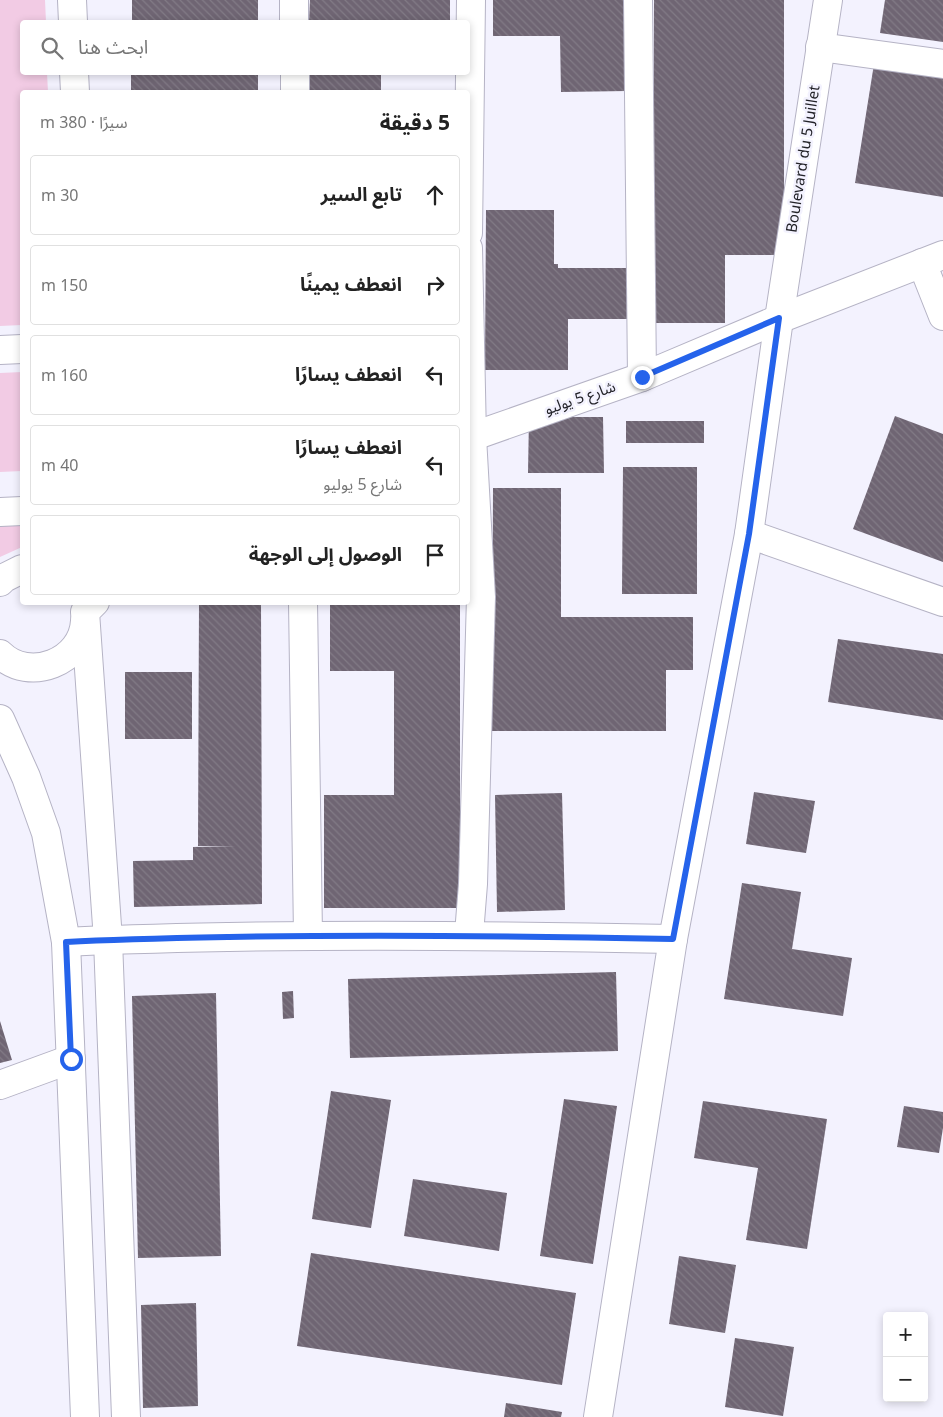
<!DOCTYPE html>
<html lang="ar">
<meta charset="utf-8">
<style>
body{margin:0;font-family:"Noto Sans","Noto Sans Arabic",sans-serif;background:#f2f2f2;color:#222;direction:rtl}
.controls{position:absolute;right:15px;bottom:15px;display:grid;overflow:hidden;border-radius:5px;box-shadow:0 2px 8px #0003}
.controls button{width:45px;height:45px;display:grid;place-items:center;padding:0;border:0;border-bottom:1px solid #e0e0e0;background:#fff;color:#222;font:25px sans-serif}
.stop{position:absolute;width:15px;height:15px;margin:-11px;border:4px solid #2563eb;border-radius:50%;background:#fff}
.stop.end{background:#2563eb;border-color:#fff;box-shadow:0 1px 5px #0008}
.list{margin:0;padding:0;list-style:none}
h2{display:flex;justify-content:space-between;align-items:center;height:65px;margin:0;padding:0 20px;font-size:21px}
h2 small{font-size:16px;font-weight:400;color:#767676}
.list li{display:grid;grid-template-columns:32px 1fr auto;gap:15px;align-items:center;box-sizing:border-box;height:80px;margin:0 10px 10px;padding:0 10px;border:1px solid #e0e0e0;border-radius:5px}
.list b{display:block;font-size:19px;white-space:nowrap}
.list p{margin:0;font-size:16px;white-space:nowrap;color:#767676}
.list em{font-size:16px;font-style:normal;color:#767676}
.icon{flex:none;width:28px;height:28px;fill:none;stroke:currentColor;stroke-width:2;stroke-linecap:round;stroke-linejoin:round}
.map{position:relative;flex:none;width:943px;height:1417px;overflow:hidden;direction:ltr}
.search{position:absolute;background:#fff;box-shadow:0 2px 8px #0003;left:20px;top:20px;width:450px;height:55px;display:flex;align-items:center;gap:12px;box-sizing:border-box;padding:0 18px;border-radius:5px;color:#767676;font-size:19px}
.panel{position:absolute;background:#fff;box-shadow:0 2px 8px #0003;left:20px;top:90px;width:450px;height:515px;border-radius:5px;direction:rtl}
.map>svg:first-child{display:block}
.grass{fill:#f2cbe4}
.building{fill:url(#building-back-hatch)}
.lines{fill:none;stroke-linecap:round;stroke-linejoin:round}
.street-casing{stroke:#b5b3c5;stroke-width:30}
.secondary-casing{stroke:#b5b3c5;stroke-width:30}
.street{stroke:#fff;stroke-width:28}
.secondary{stroke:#fff;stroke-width:28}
.route{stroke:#2563eb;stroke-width:6}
.labels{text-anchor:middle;stroke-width:5;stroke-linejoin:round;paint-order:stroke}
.street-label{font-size:15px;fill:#232329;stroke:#f3f2fe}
</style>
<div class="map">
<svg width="943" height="1417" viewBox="0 0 943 1417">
<defs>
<pattern id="building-back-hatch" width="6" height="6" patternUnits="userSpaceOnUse" patternTransform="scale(1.25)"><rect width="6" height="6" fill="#6f6573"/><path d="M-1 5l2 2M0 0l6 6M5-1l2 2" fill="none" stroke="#827b86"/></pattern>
</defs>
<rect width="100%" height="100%" fill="#f3f2fe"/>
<g class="grass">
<polygon points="0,0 45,0 46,22 22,22 22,72 47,73 48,92 22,92 22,325 0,326"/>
<polygon points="22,372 22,471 0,472 0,373"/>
<polygon points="22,523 22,547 0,557 0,525"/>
</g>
<g class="building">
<rect x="132" y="0" width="126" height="22"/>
<polygon points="310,0 450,0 450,22 309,22"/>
<polygon points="493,0 628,0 627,91 561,92 560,36 493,36"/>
<polygon points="654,0 784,0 784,255 725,255 725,323 653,323"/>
<polygon points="885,0 943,0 943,42 880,33"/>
<polygon points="874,64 943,74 943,197 855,183"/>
<rect x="131" y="72" width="127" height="20"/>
<rect x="309" y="72" width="72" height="20"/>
<polygon points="486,210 554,210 554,264 558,264 558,268 627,268 627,319 568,319 568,370 485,370"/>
<polygon points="895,416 943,434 943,562 853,529"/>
<polygon points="529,417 603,417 604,473 528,473"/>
<rect x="626" y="421" width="78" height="22"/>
<polygon points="623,467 697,467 697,594 622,594"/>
<polygon points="493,488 561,488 561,617 693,617 693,670 666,670 666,731 492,731"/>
<polygon points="199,602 261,602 262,904 134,907 133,861 193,860 193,847 235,846 198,846"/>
<polygon points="330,602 460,602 460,908 324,908 324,795 394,795 394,671 330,671"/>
<polygon points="838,639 943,654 943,720 828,702"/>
<rect x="125" y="672" width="67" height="67"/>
<polygon points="754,792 815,801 806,853 746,844"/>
<polygon points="562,793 565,910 497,912 495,795"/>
<polygon points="742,883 801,892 792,949 852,958 843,1016 724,999"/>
<polygon points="616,972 618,1051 350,1058 348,979"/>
<polygon points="293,991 294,1018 283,1019 282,992"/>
<polygon points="216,993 221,1256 138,1258 132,996"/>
<polygon points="0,1021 12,1060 0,1063"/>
<polygon points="331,1091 391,1100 371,1228 312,1219"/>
<polygon points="564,1099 617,1106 593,1264 540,1256"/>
<polygon points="703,1101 827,1119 807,1249 746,1240 758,1168 694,1158"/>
<polygon points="904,1106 943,1112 943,1128 939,1153 897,1147"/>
<polygon points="413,1179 507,1193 499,1251 404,1236"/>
<polygon points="311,1253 576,1293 562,1385 297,1346"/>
<polygon points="679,1256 736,1265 725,1333 669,1324"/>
<polygon points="196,1303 198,1406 143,1408 141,1305"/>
<polygon points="735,1338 794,1347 783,1416 725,1407"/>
<polygon points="506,1403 562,1412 561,1417 504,1417"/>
</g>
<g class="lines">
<g class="street-casing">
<g id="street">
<polyline points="294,0 294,22"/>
<polyline points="638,0 642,377"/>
<polyline points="820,47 943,64"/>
<polyline points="295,72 295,92"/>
<polyline points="468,233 471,0"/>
<polyline points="468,248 472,437 481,597 473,884 469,934"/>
<polyline points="922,263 943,316"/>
<polyline points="0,350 22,349"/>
<polyline points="0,512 22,511"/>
<polyline points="749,534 943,602"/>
<polyline points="303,602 308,935"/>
<path d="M 66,942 C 120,939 175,938 229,937 C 377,934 525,936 673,939"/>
<polyline points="0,1085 71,1059"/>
<polyline points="598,1417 673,939 749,534 779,319 828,0"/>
</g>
</g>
<g class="secondary-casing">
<g id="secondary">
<polyline points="72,0 73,22"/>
<polyline points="74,72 75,92"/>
<polyline points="468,438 642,377 779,319 943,255"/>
<polyline points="0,582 4,578 22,569"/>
<polyline points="95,602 85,612 108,940 126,1417"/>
<path d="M 0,654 C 29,683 83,662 85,621"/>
<polyline points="0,719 26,777 46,833 66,942 85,1417"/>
</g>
</g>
<use href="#street" class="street"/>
<use href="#secondary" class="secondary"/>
</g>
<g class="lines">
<path class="route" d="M 71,1059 L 66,942 C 120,939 175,938 229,937 C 377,934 525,936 673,939 L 749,534 L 779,318 L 642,377"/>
</g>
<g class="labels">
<g class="street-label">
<text transform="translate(803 159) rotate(-81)" y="5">Boulevard du 5 Juillet</text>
<text transform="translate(580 398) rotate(-19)" y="5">شارع 5 يوليو</text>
</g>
</g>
</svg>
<div class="controls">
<button>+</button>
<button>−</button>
</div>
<div class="stop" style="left:71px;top:1059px"></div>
<div class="stop end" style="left:642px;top:377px"></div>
<div class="search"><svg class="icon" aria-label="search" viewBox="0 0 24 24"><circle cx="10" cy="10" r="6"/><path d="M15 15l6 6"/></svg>ابحث هنا</div>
<section class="panel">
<h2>5 دقيقة<small>سيرًا · 380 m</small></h2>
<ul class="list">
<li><svg class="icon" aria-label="ahead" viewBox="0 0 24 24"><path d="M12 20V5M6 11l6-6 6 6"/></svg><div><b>تابع السير</b></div><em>30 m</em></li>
<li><svg class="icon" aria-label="right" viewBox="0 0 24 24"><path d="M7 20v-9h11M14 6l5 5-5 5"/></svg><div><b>انعطف يمينًا</b></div><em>150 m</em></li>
<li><svg class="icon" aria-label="left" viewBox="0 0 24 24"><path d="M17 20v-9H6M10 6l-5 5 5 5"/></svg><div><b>انعطف يسارًا</b></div><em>160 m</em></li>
<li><svg class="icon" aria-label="left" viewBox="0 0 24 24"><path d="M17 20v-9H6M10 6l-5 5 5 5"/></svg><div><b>انعطف يسارًا</b><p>شارع 5 يوليو</p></div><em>40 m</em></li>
<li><svg class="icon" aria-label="arrive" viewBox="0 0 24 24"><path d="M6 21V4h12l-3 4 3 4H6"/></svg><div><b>الوصول إلى الوجهة</b></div></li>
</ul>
</section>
</div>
